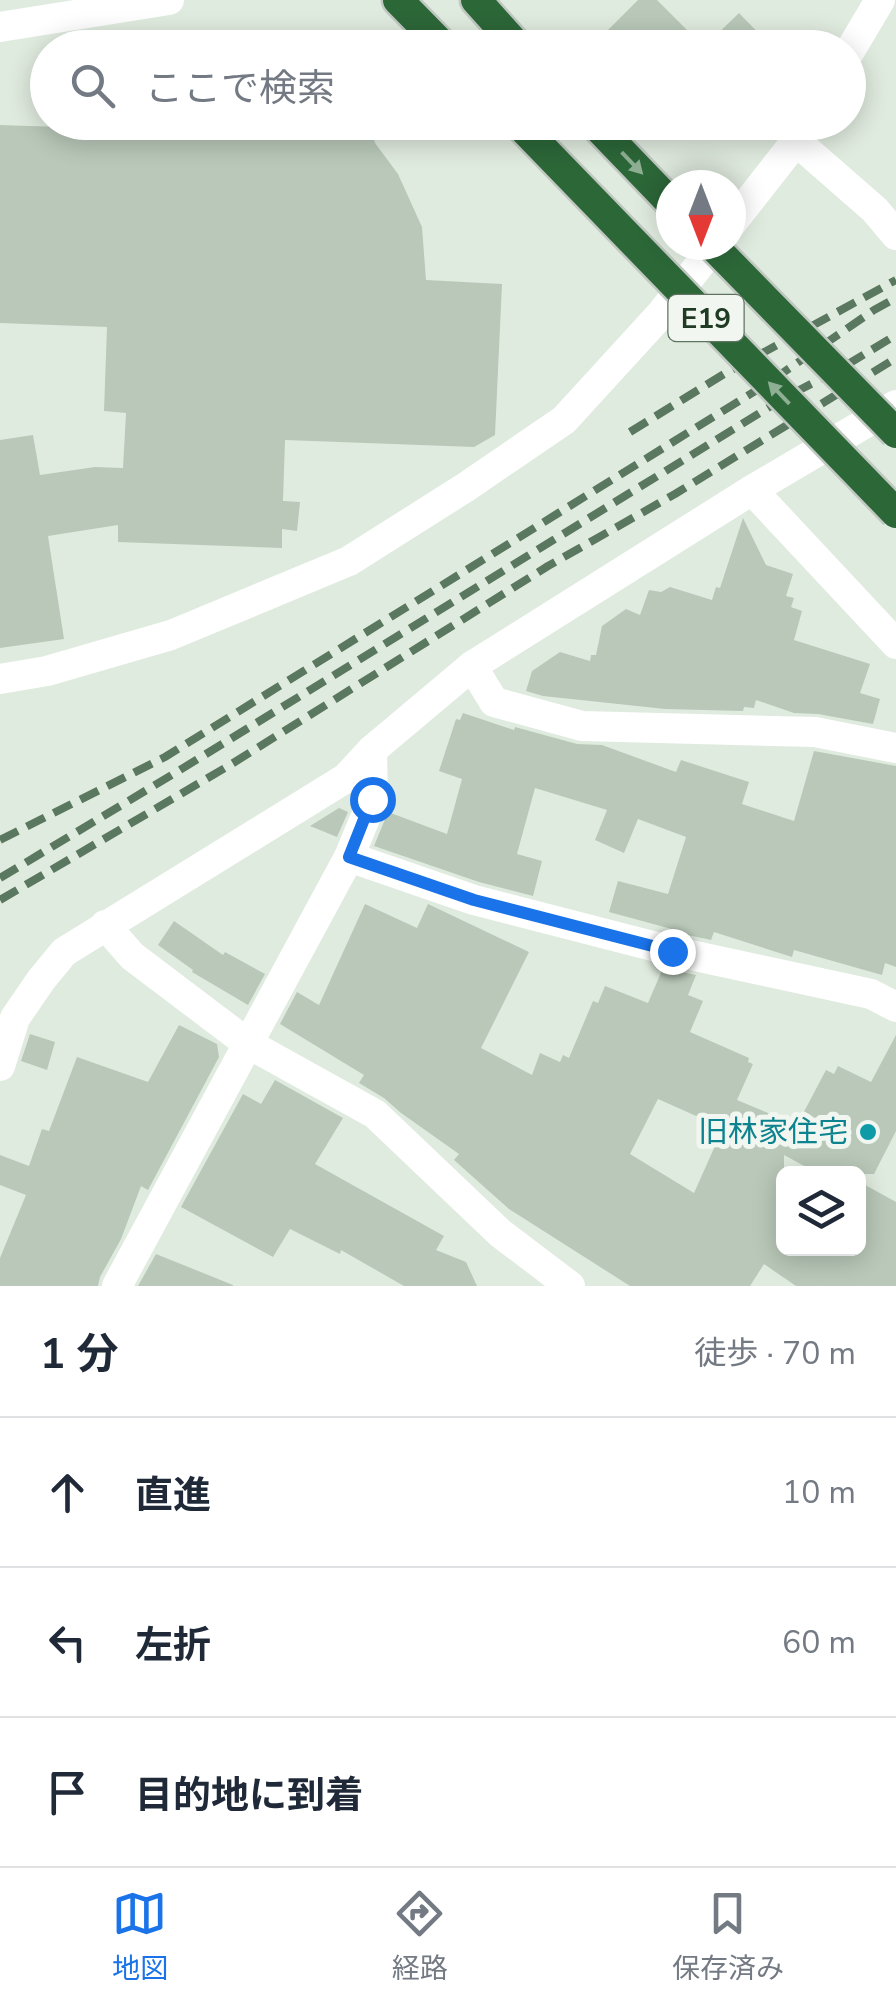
<!DOCTYPE html>
<html lang="ja">
<meta charset="utf-8">
<style>
body{margin:0;font-family:"Nunito Sans","Noto Sans JP",sans-serif;background:#f2f2f3;color:#1f2937}
.controls{position:absolute;right:30px;bottom:30px;display:grid;overflow:hidden;border-radius:15px;box-shadow:0 5px 25px #0003}
.controls button{width:90px;height:90px;display:grid;place-items:center;padding:0;border:0;border-bottom:2px solid #e0e1e3;background:#fff;color:#1f2937;font:50px sans-serif}
.compass{position:absolute;left:656px;top:170px;width:90px;height:90px;border-radius:50%;background:#fff;box-shadow:0 5px 25px #0003;rotate:180deg}
.stop{position:absolute;width:30px;height:30px;margin:-22px;border:8px solid #1a73e8;border-radius:50%;background:#fff}
.stop.end{background:#1a73e8;border-color:#fff;box-shadow:0 2px 10px #0008}
.list{margin:0;padding:0;list-style:none}
h2{display:flex;justify-content:space-between;align-items:center;height:130px;margin:0;padding:0 40px;font-size:42px}
h2 small{font-size:32px;font-weight:400;color:#747a83}
.list li{display:grid;grid-template-columns:65px 1fr auto;gap:30px;align-items:center;box-sizing:border-box;height:150px;padding:0 40px;border-top:2px solid #e0e1e3}
.list b{display:block;font-size:38px;white-space:nowrap}
.list em{font-size:32px;font-style:normal;color:#747a83}
.icon{flex:none;width:55px;height:55px;fill:none;stroke:currentColor;stroke-width:2;stroke-linecap:round;stroke-linejoin:round}
.map{position:relative;flex:none;width:896px;height:1286px;overflow:hidden}
.search{position:absolute;background:#fff;box-shadow:0 5px 25px #0003;left:30px;right:30px;top:30px;height:110px;display:flex;align-items:center;gap:25px;box-sizing:border-box;padding:0 35px;border-radius:55px;color:#747a83;font-size:38px}
.sheet{height:580px;background:#fff}
nav{display:flex;justify-content:space-around;align-items:center;box-sizing:border-box;height:140px;border-top:2px solid #e0e1e3;background:#fff;font-size:28px;color:#747a83}
nav a{display:grid;justify-items:center;gap:5px}
nav .on{color:#1a73e8}
.map>svg:first-child{display:block}
.building{fill:#b9c8b9;fill-rule:evenodd}
.lines{fill:none;stroke-linecap:round;stroke-linejoin:round}
.motorway-casing{stroke:#c1c8c2;stroke-width:35}
.minor{stroke:#fff;stroke-width:30}
.tertiary{stroke:#fff;stroke-width:30}
.motorway{stroke:#2c6738;stroke-width:30}
.rail{stroke:#5a775f;stroke-width:8;stroke-dasharray:20 10;stroke-linecap:butt}
.motorway-bridge-casing{stroke:#c1c8c2;stroke-width:35;stroke-linecap:butt}
.motorway-bridge{stroke:#2c6738;stroke-width:30}
.oneway{fill:#8eaf94}
.route{stroke:#1a73e8;stroke-width:12}
.culture-dot{fill:#0f9aa8;stroke:#f1f7f0;stroke-width:4}
.labels{text-anchor:middle;stroke-width:10;stroke-linejoin:round;paint-order:stroke}
.shield{fill:#f1f7f0;stroke:#5f7361;stroke-width:2.5}
.shield-label{font-size:28px;font-weight:bold;fill:#203b24}
.culture-label{font-size:30px;fill:#0d838f;stroke:#f1f7f0;text-anchor:end}
</style>
<div class="map">
<svg width="896" height="1286" viewBox="0 0 896 1286">
<rect width="100%" height="100%" fill="#e0ebdf"/>
<g class="building">
<polygon points="638,0 657,0 704,47 739,13 773,48 621,48 606,32"/>
<polygon points="103,122 341,122 352,132 373,135 375,143 398,174 422,227 426,280 502,284 495,435 474,447 285,440 283,501 300,502 297,531 282,529 282,548 118,542 118,525 48,536 64,639 0,648 0,440 33,435 40,475 95,467 123,468 126,413 104,411 107,327 0,323 0,125 90,128"/>
<polygon points="743,518 766,565 793,574 786,596 794,598 791,607 802,611 794,640 870,664 860,693 880,699 873,724 818,714 794,713 756,700 754,708 744,707 743,711 665,709 543,696 526,691 532,671 560,652 590,661 591,655 596,655 602,626 626,609 640,615 649,590 661,592 670,587 712,600 716,587 720,588"/>
<polygon points="463,713 514,730 515,727 577,744 602,745 676,772 681,760 749,782 742,804 794,821 814,751 896,766 896,967 885,963 882,975 794,950 792,957 714,932 711,940 678,933 679,931 609,912 618,881 668,894 686,837 638,819 624,853 595,840 607,810 535,788 517,854 542,861 533,896 479,882 374,846 388,812 447,834 462,779 439,771 456,719 460,720"/>
<polygon points="339,808 348,812 337,837 310,826"/>
<path d="M 365,904 L 417,928 L 428,904 L 529,952 L 481,1048 L 532,1075 L 540,1053 L 560,1062 L 563,1055 L 569,1058 L 593,1001 L 598,1003 L 605,986 L 648,1003 L 663,968 L 696,975 L 688,995 L 703,1001 L 690,1032 L 749,1058 L 748,1062 L 753,1064 L 737,1100 L 797,1125 L 826,1070 L 834,1074 L 838,1066 L 871,1082 L 896,1035 L 896,1131 L 874,1174 L 819,1174 L 784,1155 L 784,1248 L 858,1248 L 858,1181 L 896,1202 L 896,1286 L 796,1286 L 764,1264 L 750,1286 L 630,1286 L 509,1209 L 454,1160 L 459,1154 L 401,1113 L 384,1098 L 359,1083 L 364,1075 L 280,1024 L 297,992 L 319,1005 ZM 658,1099 L 723,1128 L 694,1193 L 630,1154 Z"/>
<polygon points="174,921 223,955 225,952 265,974 248,1005 192,972 193,970 158,945"/>
<polygon points="179,1025 217,1044 219,1057 148,1190 141,1186 121,1239 100,1277 98,1286 0,1286 0,1258 26,1195 0,1185 0,1155 29,1166 42,1129 49,1131 77,1057 148,1082"/>
<polygon points="30,1034 55,1042 47,1070 21,1061"/>
<polygon points="275,1080 343,1118 315,1164 444,1236 436,1250 466,1262 477,1286 404,1286 341,1250 340,1254 290,1229 273,1257 181,1207 243,1094 261,1104"/>
<polygon points="156,1254 233,1285 233,1286 138,1286"/>
</g>
<g class="lines">
<g class="motorway-casing">
<g id="motorway">
<polyline points="398,0 445,48"/>
<polyline points="476,0 519,48"/>
<polyline points="593,122 671,203"/>
</g>
</g>
<g class="minor">
<polyline points="796,141 875,210 896,235"/>
<polyline points="752,490 896,644"/>
<polyline points="472,666 494,702 582,726 815,732 896,748"/>
<polyline points="349,857 474,900 672,951 871,994 896,1007"/>
<polyline points="105,925 132,956 247,1043 375,1114 500,1233 570,1286"/>
<polyline points="117,1286 349,857 373,799 372,750 472,666 752,490 896,405"/>
</g>
<g class="tertiary">
<polyline points="0,27 169,0"/>
<polyline points="848,54 880,0"/>
<polyline points="731,224 796,141 807,122"/>
<polyline points="0,679 47,671 171,635 349,561 466,487 564,420 661,314 715,245"/>
<polyline points="0,1066 15,1018 41,980 64,952 346,778 372,750"/>
</g>
<use href="#motorway" class="motorway"/>
<g class="rail">
<polyline points="630,432 724,374 896,280"/>
<polyline points="0,840 165,757 768,383 874,310 896,298"/>
<polyline points="0,878 180,770 784,398 840,369 896,335"/>
<polyline points="0,900 230,765 548,566 675,494 896,358"/>
</g>
<g class="motorway-bridge-casing">
<g id="motorway-bridge">
<polyline points="517,122 896,513"/>
<polyline points="712,245 896,433"/>
</g>
</g>
<use href="#motorway-bridge" class="motorway-bridge"/>
</g>
<defs><path id="oneway-solid" d="M-6-.8H1V-3.2L6.5 0L1 3.2V.8H-6Z" transform="scale(2.5)"/></defs>
<g class="oneway">
<use href="#oneway-solid" transform="translate(632 163) rotate(46)"/>
<use href="#oneway-solid" transform="translate(779 393) rotate(-134)"/>
</g>
<g class="lines">
<polyline class="route" points="372,799 349,857 474,900 672,951"/>
</g>
<circle class="culture-dot" cx="868" cy="1132" r="10"/>
<g class="labels">
<rect class="shield" x="668.5" y="295" width="75" height="46" rx="8"/>
<g class="shield-label">
<text x="706" y="328">E19</text>
</g>
<g class="culture-label">
<text x="848" y="1142">旧林家住宅</text>
</g>
</g>
</svg>
<div class="controls">
<button><svg class="icon" aria-label="layers" viewBox="0 0 24 24"><path d="M12 4l9 5-9 5-9-5zM3 14l9 5 9-5"/></svg></button>
</div>
<svg class="compass" viewBox="-18 -18 36 36"><path d="M0-13l5 13h-10z" fill="#e53935"/><path d="M0 13l5-13h-10z" fill="#747a83"/></svg>
<div class="stop" style="left:372px;top:799px"></div>
<div class="stop end" style="left:672px;top:951px"></div>
<div class="search"><svg class="icon" aria-label="search" viewBox="0 0 24 24"><circle cx="10" cy="10" r="6"/><path d="M15 15l6 6"/></svg>ここで検索</div>
</div>
<section class="sheet">
<h2>1 分<small>徒歩 · 70 m</small></h2>
<ul class="list">
<li><svg class="icon" aria-label="ahead" viewBox="0 0 24 24"><path d="M12 20V5M6 11l6-6 6 6"/></svg><div><b>直進</b></div><em>10 m</em></li>
<li><svg class="icon" aria-label="left" viewBox="0 0 24 24"><path d="M17 20v-9H6M10 6l-5 5 5 5"/></svg><div><b>左折</b></div><em>60 m</em></li>
<li><svg class="icon" aria-label="arrive" viewBox="0 0 24 24"><path d="M6 21V4h12l-3 4 3 4H6"/></svg><div><b>目的地に到着</b></div></li>
</ul>
</section>
<nav>
<a class="on"><svg class="icon" aria-label="map" viewBox="0 0 24 24"><path d="M3 6l6-2 6 2 6-2v14l-6 2-6-2-6 2zM9 4v14M15 6v14"/></svg>地図</a>
<a><svg class="icon" aria-label="directions" viewBox="0 0 24 24"><path d="M12 3l9 9-9 9-9-9zM9 14v-3h6M13 9l2 2-2 2"/></svg>経路</a>
<a><svg class="icon" aria-label="saved" viewBox="0 0 24 24"><path d="M7 4h10v16l-5-4-5 4z"/></svg>保存済み</a>
</nav>
